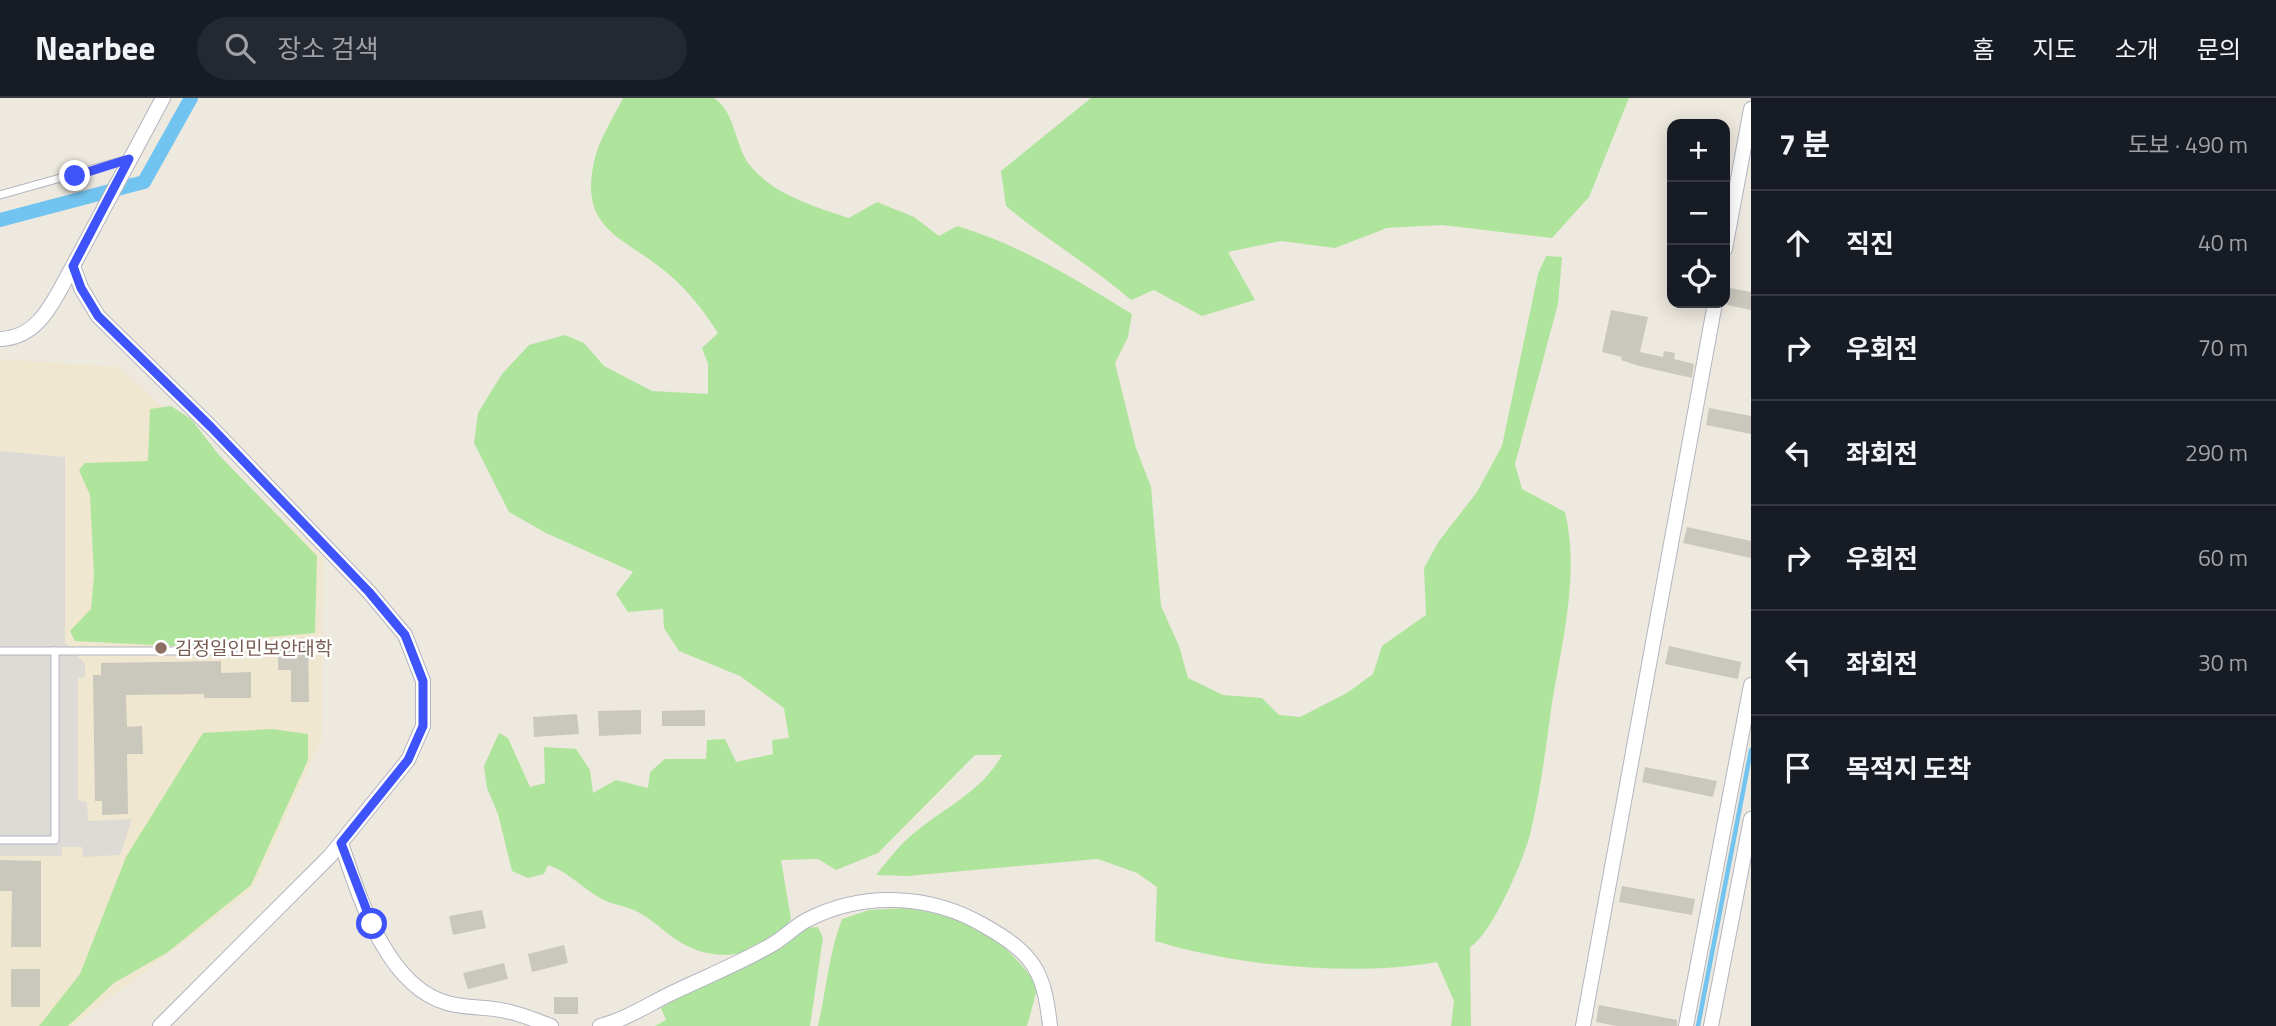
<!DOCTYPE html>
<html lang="ko">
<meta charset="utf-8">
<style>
body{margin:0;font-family:"Titillium Web","Noto Sans KR",sans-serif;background:#242831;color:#f1f3f6}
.controls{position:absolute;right:21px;top:21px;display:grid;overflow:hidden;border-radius:14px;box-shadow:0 4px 18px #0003}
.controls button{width:63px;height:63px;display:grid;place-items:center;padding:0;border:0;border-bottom:2px solid #363941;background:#171b24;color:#f1f3f6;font:35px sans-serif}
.stop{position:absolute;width:21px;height:21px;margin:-16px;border:5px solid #3f53fb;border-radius:50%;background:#fff}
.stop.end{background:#3f53fb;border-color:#fff;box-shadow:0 2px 7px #0008}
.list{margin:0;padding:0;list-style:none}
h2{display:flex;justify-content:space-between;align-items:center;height:91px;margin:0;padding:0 28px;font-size:30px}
h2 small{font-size:23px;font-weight:400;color:#9ea1a6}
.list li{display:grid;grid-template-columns:46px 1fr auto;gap:21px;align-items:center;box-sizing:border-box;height:105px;padding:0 28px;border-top:2px solid #363941}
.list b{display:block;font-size:26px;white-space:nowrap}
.list em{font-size:23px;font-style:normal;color:#9ea1a6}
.icon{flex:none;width:38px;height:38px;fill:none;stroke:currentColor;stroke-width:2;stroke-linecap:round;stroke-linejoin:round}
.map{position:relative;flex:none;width:1751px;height:928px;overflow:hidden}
header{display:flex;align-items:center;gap:42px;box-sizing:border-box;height:98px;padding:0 35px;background:#171b24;border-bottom:2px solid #363941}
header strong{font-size:33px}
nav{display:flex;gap:38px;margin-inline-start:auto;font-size:24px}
.search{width:490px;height:63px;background:#242831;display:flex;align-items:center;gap:18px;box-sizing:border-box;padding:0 24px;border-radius:38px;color:#9ea1a6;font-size:26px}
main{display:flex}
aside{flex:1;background:#171b24}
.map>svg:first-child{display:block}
.education{fill:#efe7cf}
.green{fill:#afe49c}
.plaza{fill:#dedbd6}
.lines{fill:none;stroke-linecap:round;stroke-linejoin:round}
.stream{stroke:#72c4f0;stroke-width:4.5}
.canal{stroke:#72c4f0;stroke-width:14}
.building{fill:#cac7bd}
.service-casing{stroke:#b3b4c0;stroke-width:9}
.minor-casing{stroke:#b3b4c0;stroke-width:16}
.service{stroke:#fff;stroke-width:7}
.minor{stroke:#fff;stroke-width:14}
.route{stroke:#3f53fb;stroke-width:9}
.education-dot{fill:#8d6e63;stroke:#fff;stroke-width:2.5}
.labels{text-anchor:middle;stroke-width:5;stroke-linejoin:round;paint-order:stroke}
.education-label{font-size:19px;fill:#785e54;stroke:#fff;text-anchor:start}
</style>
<header>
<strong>Nearbee</strong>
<div class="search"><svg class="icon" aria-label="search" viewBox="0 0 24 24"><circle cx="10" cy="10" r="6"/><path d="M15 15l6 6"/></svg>장소 검색</div>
<nav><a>홈</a><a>지도</a><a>소개</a><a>문의</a></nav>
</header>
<main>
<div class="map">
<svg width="1751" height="928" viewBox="0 0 1751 928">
<rect width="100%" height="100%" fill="#eee9df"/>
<polygon class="education" points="0,261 119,269 323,459 322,641 252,792 73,928 0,928"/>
<g class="green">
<path d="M 623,0 L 714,0 C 736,15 734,46 749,66 C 773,97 814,108 849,120 L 877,104 L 914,119 L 939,138 L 957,128 C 1021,147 1075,181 1132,216 L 1128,239 L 1115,265 L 1136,350 L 1151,389 L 1161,508 L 1179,548 L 1188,580 L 1223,597 L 1262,600 L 1279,617 L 1300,619 L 1347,595 L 1373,576 L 1382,548 L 1426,517 L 1424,470 L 1439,443 L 1477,394 L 1502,348 L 1538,176 L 1546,158 L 1562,159 L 1558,206 L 1515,366 L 1522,391 L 1565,414 C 1580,476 1562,544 1552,605 C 1546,648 1541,691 1531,732 C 1526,758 1491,838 1470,849 L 1471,928 L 1451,928 L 1454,903 L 1437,864 C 1352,879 1237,868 1155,843 L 1157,789 L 1137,775 L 1098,761 L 907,778 L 876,777 C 885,766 894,754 904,744 C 936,713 980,697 1002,657 L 975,657 L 878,755 L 836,772 L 818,761 L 781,762 L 791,821 C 766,854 727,867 687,848 C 669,839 655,823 638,814 C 627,808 613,807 602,801 C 583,791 569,774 548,767 L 544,776 L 528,780 L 512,773 L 498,716 L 487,690 L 484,668 L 499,635 L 508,640 L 530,689 L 545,685 L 544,649 L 576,651 L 590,672 L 593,695 L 616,682 L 648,690 L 650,674 L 665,661 L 706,661 L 707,642 L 725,641 L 736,664 L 773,656 L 772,642 L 789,640 L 784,610 L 740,578 L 679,553 L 664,530 L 663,511 L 628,514 L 616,496 L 633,474 L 546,435 L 509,414 L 474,345 L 478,315 L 502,276 L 529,247 L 565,237 L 584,245 L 604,268 L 652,293 L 708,296 L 708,266 L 702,250 L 718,235 C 703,212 688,192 666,174 C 623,138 579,132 594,64 C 598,43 613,20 623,0 Z"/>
<path d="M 1091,0 L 1629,0 L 1589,99 L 1552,140 L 1442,127 L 1387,130 L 1335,150 L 1281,143 L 1228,154 L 1255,202 L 1202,218 L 1154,192 L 1131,202 C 1091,167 1046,142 1006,108 L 1001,73 Z"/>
<polygon points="171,308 191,321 219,357 317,458 315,535 246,541 215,550 75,543 70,533 91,511 94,478 90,397 79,372 85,365 148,363 150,311"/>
<polygon points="272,631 308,636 308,662 251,787 168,854 114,885 68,928 39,928 80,876 126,759 203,635"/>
<path d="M 905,810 C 971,820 998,834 1038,888 L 1027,928 L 818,928 C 826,893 829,855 842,821 L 869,812 Z"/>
<polygon points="818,829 823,840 810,928 655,928 666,922 661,910 806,830"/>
</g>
<polygon class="plaza" points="0,353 65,359 65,545 85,566 85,579 78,580 78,702 87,704 88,723 132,721 120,757 83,759 82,749 62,749 62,758 0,758"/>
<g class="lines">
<polyline class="stream" points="1698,928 1751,652"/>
<polyline class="canal" points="0,122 144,84 191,0"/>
</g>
<g class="building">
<polygon points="1730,190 1751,194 1751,212 1727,207"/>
<polygon points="1611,212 1648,219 1640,254 1663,259 1664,253 1675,255 1674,261 1694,266 1692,280 1639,268 1621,262 1622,259 1602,254"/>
<polygon points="1709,310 1751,318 1751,336 1706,327"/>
<polygon points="1687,429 1751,443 1751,460 1683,445"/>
<polygon points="278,543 308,543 309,604 291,604 291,572 278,572"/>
<polygon points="1669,548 1741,564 1738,581 1665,566"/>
<polygon points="221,563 221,575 251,574 251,600 204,600 204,596 126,597 127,629 142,628 143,656 127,656 128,716 102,717 102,703 95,703 93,577 101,577 101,565"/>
<polygon points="641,612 641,636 599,638 598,613"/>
<polygon points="705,612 705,628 662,628 662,613"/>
<polygon points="577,616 579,636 534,639 533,619"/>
<polygon points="1645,669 1717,683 1713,699 1642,684"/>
<polygon points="0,762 41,763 41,849 11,849 12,793 0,793"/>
<polygon points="1622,788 1695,801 1692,817 1619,804"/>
<polygon points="482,812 486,830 453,837 449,818"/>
<polygon points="564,847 568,865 532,874 528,856"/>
<polygon points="504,865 508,881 468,891 463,875"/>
<rect x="11" y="871" width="29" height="38"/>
<rect x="554" y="899" width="24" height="17"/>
<polygon points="1599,907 1677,922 1677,928 1616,928 1596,924"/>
</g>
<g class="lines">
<g class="service-casing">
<g id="service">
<polyline points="0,97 128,61"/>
<polyline points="0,553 233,553"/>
<polyline points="0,742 55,742 55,553"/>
</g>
</g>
<g class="minor-casing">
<g id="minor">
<polyline points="1725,151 1751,11"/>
<path d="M 0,241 C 41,240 55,199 73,168"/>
<path d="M 341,745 C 359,798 386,888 447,905 C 468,911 489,908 510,914 C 524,917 537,923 551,928"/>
<polyline points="160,928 330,758 408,662 423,628 423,583 405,537 369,494 211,329 98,218 81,190 73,168 163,0"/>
<path d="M 600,928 C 625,922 649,906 672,895 C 705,879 741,865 773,846 C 785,839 795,828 807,822 C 863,793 931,796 985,828 C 1034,856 1044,873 1050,928"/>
<polyline points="1583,928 1715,205"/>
<polyline points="1686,928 1751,587"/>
<polyline points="1711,928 1751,721"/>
</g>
</g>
<use href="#service" class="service"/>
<use href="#minor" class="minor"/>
</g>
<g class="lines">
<polyline class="route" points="75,78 129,61 73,168 81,190 98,218 211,329 369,494 405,537 423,583 423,628 408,662 341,745 372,826"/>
</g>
<circle class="education-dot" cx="161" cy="550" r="7"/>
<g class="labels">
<g class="education-label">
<text x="175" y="557">김정일인민보안대학</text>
</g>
</g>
</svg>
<div class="controls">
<button>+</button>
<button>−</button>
<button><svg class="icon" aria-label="locate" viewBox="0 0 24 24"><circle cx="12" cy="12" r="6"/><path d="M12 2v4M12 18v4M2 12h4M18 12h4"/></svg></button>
</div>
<div class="stop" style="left:372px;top:826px"></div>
<div class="stop end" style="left:75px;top:78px"></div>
</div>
<aside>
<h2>7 분<small>도보 · 490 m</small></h2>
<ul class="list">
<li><svg class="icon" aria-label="ahead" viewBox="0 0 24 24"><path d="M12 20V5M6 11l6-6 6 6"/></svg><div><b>직진</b></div><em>40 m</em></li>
<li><svg class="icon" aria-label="right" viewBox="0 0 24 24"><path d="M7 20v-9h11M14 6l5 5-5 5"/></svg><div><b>우회전</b></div><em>70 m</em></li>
<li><svg class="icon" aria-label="left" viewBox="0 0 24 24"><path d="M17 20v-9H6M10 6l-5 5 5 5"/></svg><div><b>좌회전</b></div><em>290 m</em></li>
<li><svg class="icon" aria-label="right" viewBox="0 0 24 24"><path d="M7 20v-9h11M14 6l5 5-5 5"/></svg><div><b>우회전</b></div><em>60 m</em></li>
<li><svg class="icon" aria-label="left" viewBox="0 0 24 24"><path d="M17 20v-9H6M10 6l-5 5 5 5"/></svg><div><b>좌회전</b></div><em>30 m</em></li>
<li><svg class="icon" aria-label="arrive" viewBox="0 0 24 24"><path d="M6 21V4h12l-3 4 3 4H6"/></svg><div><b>목적지 도착</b></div></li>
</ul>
</aside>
</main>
